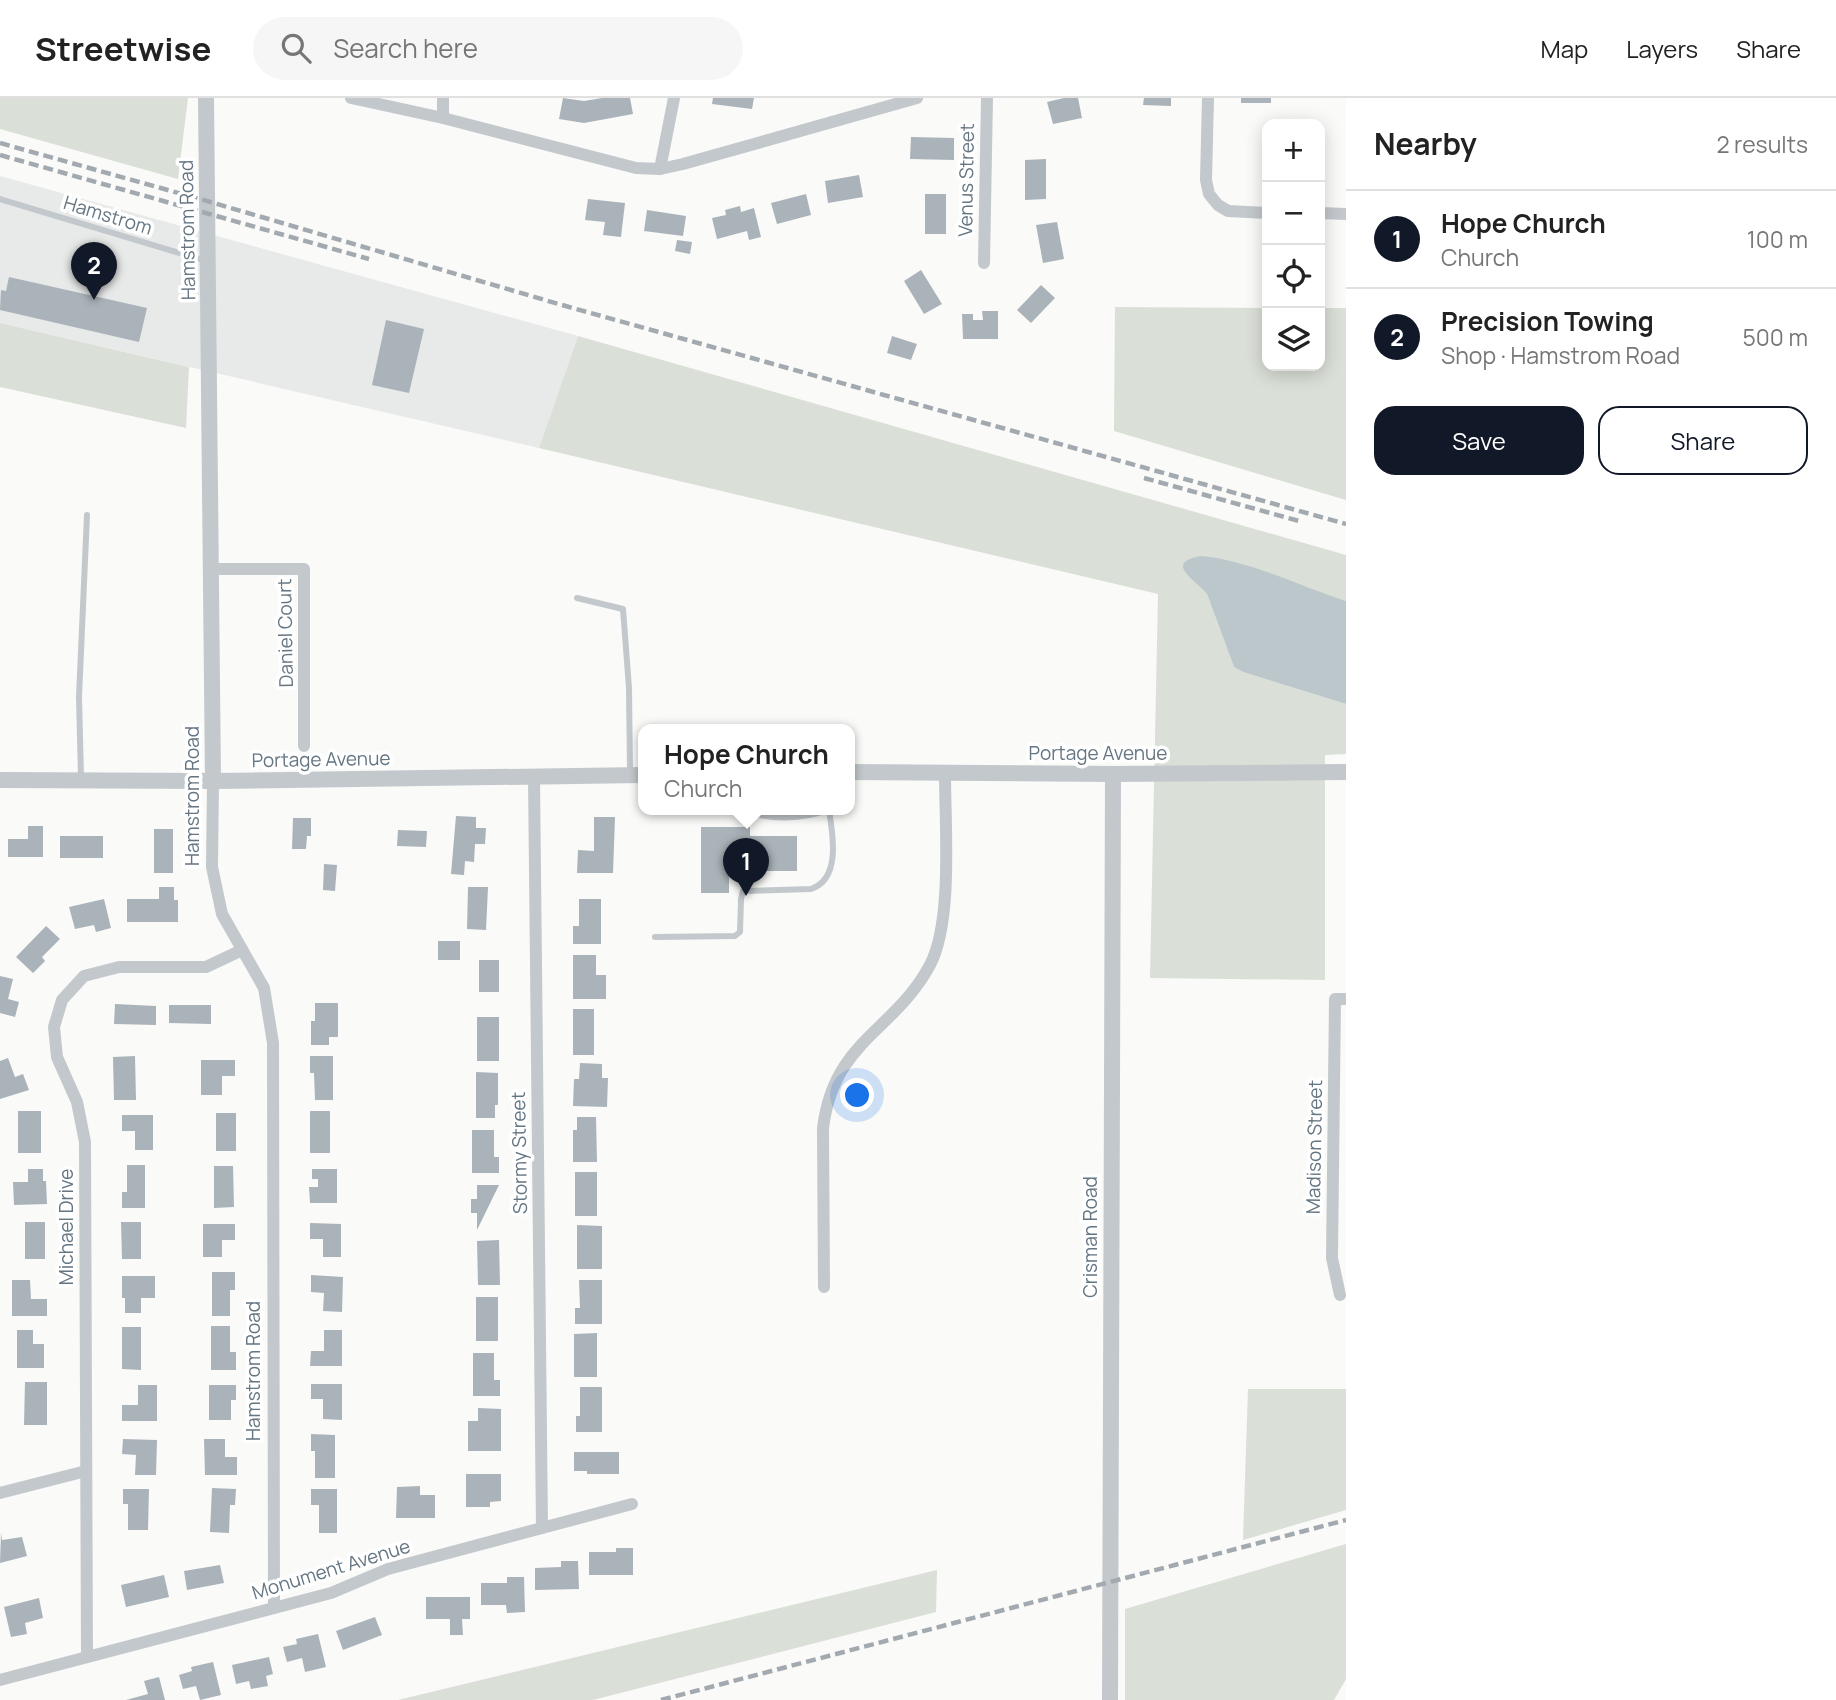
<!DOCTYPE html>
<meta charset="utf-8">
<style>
body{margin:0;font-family:Manrope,sans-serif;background:#f6f6f6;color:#222}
.controls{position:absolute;right:21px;top:21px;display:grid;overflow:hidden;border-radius:14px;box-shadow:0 4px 18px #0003}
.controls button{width:63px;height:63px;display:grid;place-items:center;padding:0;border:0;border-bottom:2px solid #e0e0e0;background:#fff;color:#222;font:35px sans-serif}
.you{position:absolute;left:858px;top:998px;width:24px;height:24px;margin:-18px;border:5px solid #fff;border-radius:50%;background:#1a73e8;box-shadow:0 0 0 10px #1a73e833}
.badge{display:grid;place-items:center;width:46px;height:46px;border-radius:50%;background:#111827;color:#fff;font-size:23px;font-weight:700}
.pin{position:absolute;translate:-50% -58px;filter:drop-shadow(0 2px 4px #0008)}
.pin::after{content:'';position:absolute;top:37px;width:24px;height:21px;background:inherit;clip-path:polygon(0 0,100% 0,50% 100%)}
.popup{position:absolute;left:638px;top:626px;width:217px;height:91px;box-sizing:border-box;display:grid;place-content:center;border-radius:14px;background:#fff;filter:drop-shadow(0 2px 5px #0005);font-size:23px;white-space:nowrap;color:#767676}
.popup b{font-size:26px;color:#222}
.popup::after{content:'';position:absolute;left:50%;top:100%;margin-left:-14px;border:14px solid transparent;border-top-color:#fff}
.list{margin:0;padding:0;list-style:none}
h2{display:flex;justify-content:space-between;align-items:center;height:91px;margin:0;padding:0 28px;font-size:30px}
h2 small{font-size:23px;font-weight:400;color:#767676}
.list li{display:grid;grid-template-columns:46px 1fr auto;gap:21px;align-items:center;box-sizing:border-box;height:98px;padding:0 28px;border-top:2px solid #e0e0e0}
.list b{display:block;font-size:26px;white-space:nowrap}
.list p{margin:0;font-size:23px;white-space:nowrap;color:#767676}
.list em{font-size:23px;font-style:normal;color:#767676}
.actions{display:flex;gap:14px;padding:21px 28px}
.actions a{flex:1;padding:16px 0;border:2px solid #111827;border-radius:21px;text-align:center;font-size:24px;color:#111827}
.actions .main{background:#111827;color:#fff}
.icon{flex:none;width:38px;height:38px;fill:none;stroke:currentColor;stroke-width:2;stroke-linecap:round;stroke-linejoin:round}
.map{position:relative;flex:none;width:1346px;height:1602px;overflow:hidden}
header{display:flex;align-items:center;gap:42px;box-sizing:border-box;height:98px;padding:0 35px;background:#fff;border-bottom:2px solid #e0e0e0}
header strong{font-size:33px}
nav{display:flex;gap:38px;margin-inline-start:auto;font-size:24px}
.search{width:490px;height:63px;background:#f6f6f6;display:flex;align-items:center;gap:18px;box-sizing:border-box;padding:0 24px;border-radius:38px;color:#767676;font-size:26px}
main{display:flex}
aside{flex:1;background:#fff}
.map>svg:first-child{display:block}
.built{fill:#e8e9e9}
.green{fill:#dadfd7}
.water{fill:#bbc7cb}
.building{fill:#aab3b9}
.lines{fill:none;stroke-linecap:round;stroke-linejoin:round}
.service{stroke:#c3c8cc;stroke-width:6}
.minor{stroke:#c3c8cc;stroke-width:12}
.tertiary{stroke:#c3c8cc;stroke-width:16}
.rail{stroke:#a2aab0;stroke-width:4.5;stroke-dasharray:10 5;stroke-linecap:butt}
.labels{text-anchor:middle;stroke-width:7;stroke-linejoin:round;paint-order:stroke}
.street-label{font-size:19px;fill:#657683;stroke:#fff}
</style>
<header>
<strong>Streetwise</strong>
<div class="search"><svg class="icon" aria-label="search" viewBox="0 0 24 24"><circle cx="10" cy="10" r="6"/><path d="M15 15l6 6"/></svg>Search here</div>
<nav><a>Map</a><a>Layers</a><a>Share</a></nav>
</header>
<main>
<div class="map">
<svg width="1346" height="1602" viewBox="0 0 1346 1602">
<rect width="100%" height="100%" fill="#fafaf8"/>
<polygon class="built" points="0,78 578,238 539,350 0,225"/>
<g class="green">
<polygon points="0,0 188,0 178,81 0,31"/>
<polygon points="1115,209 1267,210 1267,268 1320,268 1320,210 1346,210 1346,402 1114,333"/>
<polygon points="0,225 189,269 186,330 0,289"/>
<polygon points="578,238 1346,457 1346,503 1324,496 1201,487 1207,496 1234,569 1243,574 1346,606 1346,656 1325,657 1325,882 1150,880 1158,496 539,350"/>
<polygon points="1248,1291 1346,1291 1346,1412 1243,1442"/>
<polygon points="1346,1446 1346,1581 1334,1602 1125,1602 1125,1511"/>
<polygon points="937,1472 936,1514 593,1602 398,1602"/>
</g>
<path class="water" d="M 1201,458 C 1252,463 1298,488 1346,503 L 1346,606 L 1243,574 L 1234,569 L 1207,496 C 1199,484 1161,465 1201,458 Z"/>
<g class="building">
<polygon points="563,0 584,3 602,0 630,0 633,16 584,25 559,21"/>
<polygon points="713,0 754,0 752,11 712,6"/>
<polygon points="1064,0 1078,0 1082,20 1053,26 1047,4"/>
<polygon points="1144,0 1171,0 1171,8 1143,7"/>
<rect x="1241" y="0" width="30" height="5"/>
<polygon points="911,39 954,40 954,62 910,61"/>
<polygon points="1046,61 1046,101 1025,102 1025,62"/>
<polygon points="859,77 863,99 828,105 825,83"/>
<polygon points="806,96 811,117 777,126 771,105"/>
<rect x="925" y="96" width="21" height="40"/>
<polygon points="588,101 625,105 621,139 603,137 605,124 585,122"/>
<polygon points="740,108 741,114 754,110 761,139 749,142 747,133 717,141 712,120 726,117 725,112"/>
<polygon points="647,112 686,118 683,138 644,133"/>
<polygon points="1057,124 1064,161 1043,165 1036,127"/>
<polygon points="677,142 692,144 690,156 675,153"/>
<polygon points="921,172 942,206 924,216 904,183"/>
<polygon points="9,179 147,210 139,244 0,212 1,192 6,193"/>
<polygon points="1041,187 1055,200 1031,225 1017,212"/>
<polygon points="982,213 998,213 998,241 963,241 962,216 973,216 973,222 983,222"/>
<polygon points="386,222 424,231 409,295 372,287"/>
<polygon points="892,238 917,246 911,262 887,255"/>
<polygon points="456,718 476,719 476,730 486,730 485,746 475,746 474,764 465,763 464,777 451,776"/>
<polygon points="594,719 615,719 613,775 577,775 578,752 594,753"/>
<polygon points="293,720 311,720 311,738 307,738 306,751 292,751"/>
<polygon points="28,728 43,728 43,759 8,759 8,741 28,741"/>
<polygon points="701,729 750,729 750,738 797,738 797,773 729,773 729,795 701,795"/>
<rect x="154" y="731" width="19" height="44"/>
<polygon points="398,732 427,733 426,749 397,748"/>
<rect x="60" y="738" width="43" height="22"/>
<polygon points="324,766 337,767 335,793 323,792"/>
<polygon points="159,789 174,789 174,802 178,802 178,824 127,824 127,801 159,801"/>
<polygon points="468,789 488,789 486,832 467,831"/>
<polygon points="104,801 111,830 96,834 94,827 75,831 69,809"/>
<polygon points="579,801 601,801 601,846 573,846 573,828 579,828"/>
<polygon points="46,828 60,841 42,859 45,863 33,875 16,859"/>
<rect x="438" y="843" width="22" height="19"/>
<polygon points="573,857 596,857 596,877 606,877 606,901 573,901"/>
<rect x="479" y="862" width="20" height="32"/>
<polygon points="0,878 13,881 8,901 19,904 15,919 0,915"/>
<polygon points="315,905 338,905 338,939 329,939 329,947 311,947 311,923 315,923"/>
<polygon points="115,906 156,908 156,927 114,926"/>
<polygon points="169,907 211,907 211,926 169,925"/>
<rect x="573" y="911" width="21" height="46"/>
<rect x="477" y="919" width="22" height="44"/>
<polygon points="135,958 136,1002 114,1002 113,959"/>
<polygon points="310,958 333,958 333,1002 315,1002 314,975 310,975"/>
<polygon points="8,960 15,979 23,976 29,992 0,1001 0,963"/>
<polygon points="201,962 235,962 235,978 222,978 222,997 201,997"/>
<polygon points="580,965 602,966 602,980 608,980 607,1009 573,1008 574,981 579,981"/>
<polygon points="476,974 498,975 498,1007 495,1007 495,1020 476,1020"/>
<rect x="18" y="1013" width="23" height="42"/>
<rect x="310" y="1013" width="20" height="42"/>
<rect x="216" y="1015" width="20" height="38"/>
<polygon points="122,1017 153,1017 153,1052 135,1052 135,1033 122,1033"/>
<polygon points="577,1019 596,1019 597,1064 573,1064 573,1032 577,1032"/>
<polygon points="472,1032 494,1032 494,1059 499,1059 499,1075 472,1075"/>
<polygon points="127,1067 145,1067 145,1110 122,1110 122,1094 127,1094"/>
<polygon points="214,1068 233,1068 234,1109 214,1110"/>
<polygon points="28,1071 43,1071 43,1083 46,1083 47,1106 14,1107 13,1084 28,1084"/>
<polygon points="312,1071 337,1071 337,1105 310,1105 309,1089 318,1089 318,1081 312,1081"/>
<rect x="575" y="1074" width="22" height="44"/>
<polygon points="477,1087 499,1087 477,1132 477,1115 471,1115 471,1101 477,1101"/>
<rect x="25" y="1124" width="20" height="37"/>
<polygon points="121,1124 141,1124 141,1161 122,1161"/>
<polygon points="310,1125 341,1126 341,1159 323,1159 323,1141 310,1141"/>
<polygon points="203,1126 235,1126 235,1142 222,1142 222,1159 203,1159"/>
<polygon points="577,1127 602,1128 602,1171 577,1171"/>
<polygon points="499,1142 500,1187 478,1187 477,1143"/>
<polygon points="212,1174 235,1174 235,1192 230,1192 230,1218 212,1218"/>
<polygon points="311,1177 343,1179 342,1214 323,1213 324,1195 311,1194"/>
<polygon points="122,1178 155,1178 155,1200 141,1200 141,1215 125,1215 125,1200 122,1200"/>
<polygon points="12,1182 30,1182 31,1201 47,1201 47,1218 12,1218"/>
<polygon points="579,1182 602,1182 602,1226 575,1226 575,1210 580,1210"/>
<rect x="476" y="1199" width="22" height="44"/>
<polygon points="211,1228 230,1228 230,1254 236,1254 236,1272 211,1272"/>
<polygon points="122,1229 141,1229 141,1272 122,1271"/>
<polygon points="17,1232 33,1232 33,1246 44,1246 44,1270 17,1270"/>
<polygon points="324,1232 342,1232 342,1268 310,1268 311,1253 324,1253"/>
<polygon points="597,1235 597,1279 574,1279 574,1236"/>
<polygon points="473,1255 494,1255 494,1282 500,1282 500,1298 473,1298"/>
<polygon points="25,1284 47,1284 47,1327 24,1327"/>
<polygon points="311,1286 342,1286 342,1322 323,1321 323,1301 311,1301"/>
<polygon points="138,1287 157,1287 157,1323 122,1323 122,1307 138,1307"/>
<polygon points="209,1287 236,1287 236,1302 231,1302 231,1322 209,1322"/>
<polygon points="580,1289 602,1289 602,1334 576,1334 576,1318 580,1318"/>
<polygon points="478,1310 501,1311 501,1353 468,1353 468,1323 478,1323"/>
<polygon points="311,1336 335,1337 335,1380 315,1380 315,1353 311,1353"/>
<polygon points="123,1341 157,1342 156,1377 135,1377 136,1357 122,1356"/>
<polygon points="204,1341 225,1341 225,1359 237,1359 237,1377 205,1377"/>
<polygon points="574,1354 619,1354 619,1376 587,1376 587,1373 574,1373"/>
<polygon points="466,1376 501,1376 501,1403 490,1404 490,1409 466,1409"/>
<polygon points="420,1388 420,1397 435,1397 435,1420 396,1420 397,1389"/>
<polygon points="212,1390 236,1391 235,1407 230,1407 229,1435 210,1434"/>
<polygon points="123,1391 149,1391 148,1432 128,1432 128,1406 123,1406"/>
<polygon points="311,1391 337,1391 337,1435 319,1435 319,1407 311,1407"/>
<polygon points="1,1435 2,1442 22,1439 27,1458 0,1465"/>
<polygon points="616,1450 633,1450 633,1477 589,1477 589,1454 616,1454"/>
<polygon points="561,1463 578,1463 579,1491 535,1492 535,1470 561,1469"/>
<polygon points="220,1467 224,1485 187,1492 184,1473"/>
<polygon points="164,1477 169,1499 126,1509 121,1487"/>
<polygon points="507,1479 524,1479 525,1514 507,1515 506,1507 481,1507 481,1485 507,1485"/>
<polygon points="426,1499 470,1499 470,1521 462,1521 463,1537 450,1537 450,1521 426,1521"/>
<polygon points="39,1500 43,1520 25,1525 27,1536 11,1539 4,1509"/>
<polygon points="375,1519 382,1537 343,1552 336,1533"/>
<polygon points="318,1536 326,1569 305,1574 302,1560 287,1564 283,1549 297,1546 296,1541"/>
<polygon points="269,1559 273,1576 266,1578 268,1588 251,1591 249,1583 236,1586 232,1567"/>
<polygon points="213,1564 221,1597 200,1602 196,1588 183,1591 179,1577 192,1573 191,1569"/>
<polygon points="159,1579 165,1602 126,1602 148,1596 144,1583"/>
</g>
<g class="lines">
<g class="service">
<polyline points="0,101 206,163"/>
<polyline points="577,500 623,511 629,590 630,675"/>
<polyline points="81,680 79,599 87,417"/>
<path d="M 746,712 C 768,723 804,721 827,712"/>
<path d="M 655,839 L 735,838 L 740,834 L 741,801 L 743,793 L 811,791 C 841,781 833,737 829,712"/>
</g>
<g class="minor">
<polyline points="351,0 443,20 636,70 660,71 683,66 917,0"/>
<polyline points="1208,0 1206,82 1209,96 1218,107 1228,113 1267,115"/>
<polyline points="443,20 443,0"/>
<polyline points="660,71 674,0"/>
<polyline points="1320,115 1346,116"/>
<polyline points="984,165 987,0"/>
<polyline points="211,471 304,471 304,648"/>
<polyline points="534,679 542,1430"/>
<polyline points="213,683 212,769 222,816 264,890 273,945 274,1510"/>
<path d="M 824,1189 L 823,1030 C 834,942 894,934 930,867 C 953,823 945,728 945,676"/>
<polyline points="1340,1197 1332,1160 1335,901 1346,901"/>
<polyline points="0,1395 86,1373"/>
<polyline points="87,1559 85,1044 77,1004 57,959 54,929 62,902 84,878 119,869 206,869 242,852"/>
<polyline points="0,1582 331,1495 388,1471 632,1406"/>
</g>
<g class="tertiary">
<polyline points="206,0 213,683"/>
<polyline points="849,674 1113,676 1346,674"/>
<polyline points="0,682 213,683 643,677"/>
<polyline points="1110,1602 1113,676"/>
</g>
<g class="rail">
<polyline points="0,45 207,103 562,207 1346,426"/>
<polyline points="0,57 369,161"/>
<polyline points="1144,380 1299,423"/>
<polyline points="661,1602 1346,1422"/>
</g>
</g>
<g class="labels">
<g class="street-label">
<text transform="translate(966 82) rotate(-89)" y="7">Venus Street</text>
<text transform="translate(108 117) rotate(17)" y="7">Hamstrom</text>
<text transform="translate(187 132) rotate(-91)" y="7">Hamstrom Road</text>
<text transform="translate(285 535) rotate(-91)" y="7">Daniel Court</text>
<text x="1098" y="662">Portage Avenue</text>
<text transform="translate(321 661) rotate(-1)" y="7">Portage Avenue</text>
<text transform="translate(192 698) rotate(-90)" y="7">Hamstrom Road</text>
<text transform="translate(1314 1049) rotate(-89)" y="7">Madison Street</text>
<text transform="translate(519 1055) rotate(-91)" y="7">Stormy Street</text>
<text transform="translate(66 1129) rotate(-90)" y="7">Michael Drive</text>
<text transform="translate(1090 1139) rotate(-90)" y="7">Crisman Road</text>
<text transform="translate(253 1273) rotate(-90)" y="7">Hamstrom Road</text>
<text transform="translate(331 1471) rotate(-17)" y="7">Monument Avenue</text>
</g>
</g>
</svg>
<div class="controls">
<button>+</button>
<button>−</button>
<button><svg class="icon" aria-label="locate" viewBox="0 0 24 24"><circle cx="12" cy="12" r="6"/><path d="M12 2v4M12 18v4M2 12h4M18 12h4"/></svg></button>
<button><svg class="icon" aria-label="layers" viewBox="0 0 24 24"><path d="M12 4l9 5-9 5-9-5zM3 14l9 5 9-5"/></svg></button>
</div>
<div class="you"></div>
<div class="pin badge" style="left:746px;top:798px">1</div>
<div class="popup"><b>Hope Church</b>Church</div>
<div class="pin badge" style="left:94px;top:202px">2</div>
</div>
<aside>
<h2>Nearby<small>2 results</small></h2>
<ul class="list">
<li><span class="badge">1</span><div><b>Hope Church</b><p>Church</p></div><em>100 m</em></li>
<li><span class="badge">2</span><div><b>Precision Towing</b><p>Shop · Hamstrom Road</p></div><em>500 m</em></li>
</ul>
<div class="actions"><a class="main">Save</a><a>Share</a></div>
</aside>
</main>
